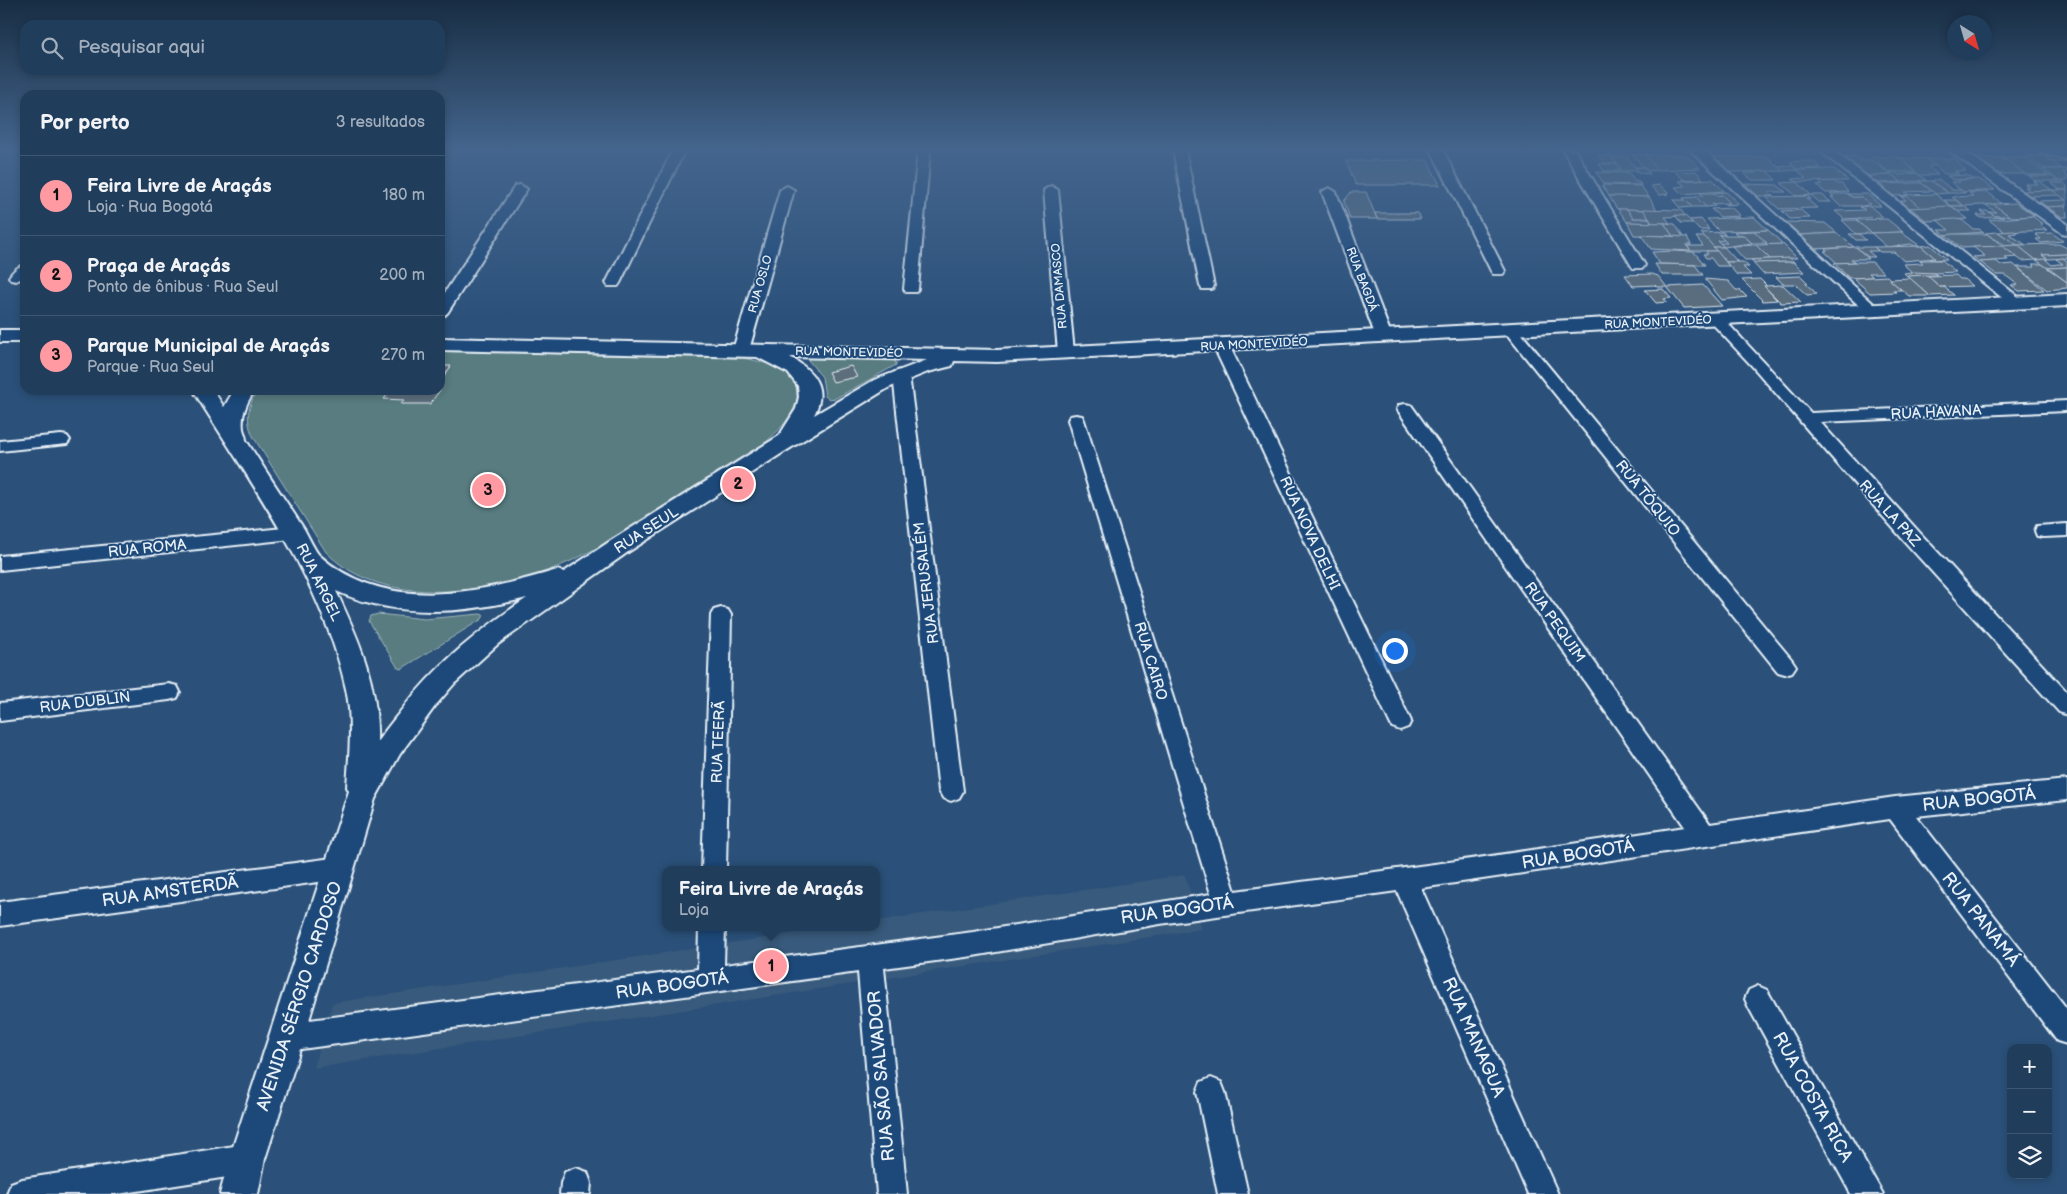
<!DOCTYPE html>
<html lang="pt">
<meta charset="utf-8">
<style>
body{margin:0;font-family:"Balsamiq Sans",sans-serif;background:#284462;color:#f1f3f6}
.controls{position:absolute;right:15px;bottom:15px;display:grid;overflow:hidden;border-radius:10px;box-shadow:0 2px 8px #0003}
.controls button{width:45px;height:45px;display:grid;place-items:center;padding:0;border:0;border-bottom:1px solid #3d5672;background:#203d5c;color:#f1f3f6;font:25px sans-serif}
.compass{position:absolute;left:1947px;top:15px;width:45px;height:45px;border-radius:50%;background:#203d5c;box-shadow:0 2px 8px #0003;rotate:143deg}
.you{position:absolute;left:1394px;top:650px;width:18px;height:18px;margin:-12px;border:4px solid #fff;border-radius:50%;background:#1a73e8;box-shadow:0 0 0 8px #1a73e833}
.badge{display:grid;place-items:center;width:32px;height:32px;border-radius:50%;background:#ff9aa2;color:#111;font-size:16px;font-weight:700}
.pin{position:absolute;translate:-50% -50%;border:2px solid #fff;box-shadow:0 1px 5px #0006}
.popup{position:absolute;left:662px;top:866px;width:218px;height:65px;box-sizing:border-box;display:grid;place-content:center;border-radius:10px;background:#203d5c;filter:drop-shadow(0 1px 4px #0005);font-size:16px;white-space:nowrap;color:#a2aebb}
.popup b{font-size:19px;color:#f1f3f6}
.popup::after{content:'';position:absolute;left:50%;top:100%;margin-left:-10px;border:10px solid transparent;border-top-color:#203d5c}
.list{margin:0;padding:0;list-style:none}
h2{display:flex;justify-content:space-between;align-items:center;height:65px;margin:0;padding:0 20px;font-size:21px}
h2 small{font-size:16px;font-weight:400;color:#a2aebb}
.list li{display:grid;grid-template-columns:32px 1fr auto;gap:15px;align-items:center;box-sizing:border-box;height:80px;padding:0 20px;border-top:1px solid #3d5672}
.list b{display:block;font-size:19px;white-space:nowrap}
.list p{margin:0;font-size:16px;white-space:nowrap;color:#a2aebb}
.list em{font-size:16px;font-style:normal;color:#a2aebb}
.icon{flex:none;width:28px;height:28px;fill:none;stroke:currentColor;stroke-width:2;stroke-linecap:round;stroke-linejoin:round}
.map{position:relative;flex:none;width:2067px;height:1194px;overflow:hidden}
.search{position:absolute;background:#203d5c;box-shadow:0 2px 8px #0003;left:20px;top:20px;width:425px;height:55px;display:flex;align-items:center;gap:12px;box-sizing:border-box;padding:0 18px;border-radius:15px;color:#a2aebb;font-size:19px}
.panel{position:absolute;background:#203d5c;box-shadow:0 2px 8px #0003;left:20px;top:90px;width:425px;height:305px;border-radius:15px}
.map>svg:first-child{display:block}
.built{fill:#395a7b}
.green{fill:#587b80;stroke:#a0b6bc}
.building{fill:#5b6e7c;stroke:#e8f1f8}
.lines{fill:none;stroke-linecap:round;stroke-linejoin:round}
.minor-casing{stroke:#e8f1f8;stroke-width:4}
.tertiary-casing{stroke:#e8f1f8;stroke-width:4}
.minor{fill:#1f4a7a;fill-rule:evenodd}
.tertiary{fill:#1f4a7a;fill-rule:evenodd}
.labels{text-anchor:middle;stroke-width:4;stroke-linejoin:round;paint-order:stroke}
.far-street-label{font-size:12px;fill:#e8f1f8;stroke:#1f4a7a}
.street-label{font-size:15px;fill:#e8f1f8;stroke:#1f4a7a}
.near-street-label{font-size:18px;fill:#e8f1f8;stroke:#1f4a7a}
</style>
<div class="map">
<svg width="2067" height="1194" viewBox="0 0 2067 1194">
<rect width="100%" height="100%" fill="#2b517a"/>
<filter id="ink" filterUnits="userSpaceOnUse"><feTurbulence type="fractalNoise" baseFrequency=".02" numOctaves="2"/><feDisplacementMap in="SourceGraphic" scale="10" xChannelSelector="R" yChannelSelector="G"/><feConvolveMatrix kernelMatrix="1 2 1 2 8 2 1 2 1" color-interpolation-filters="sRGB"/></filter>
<g filter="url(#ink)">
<polygon class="built" points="1185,875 1201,929 314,1068 332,1003 836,927 876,927 876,921"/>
<g class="green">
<path d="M 440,351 L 742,358 C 758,361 782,365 792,379 C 808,402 782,428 766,442 C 730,464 693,487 657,510 C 635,524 613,540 589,552 C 536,580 475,596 414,590 C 381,587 350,576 326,552 L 254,438 C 245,421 247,406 258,390 L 440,390 Z"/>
<polygon points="811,357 890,359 896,362 896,365 836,398 829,399 825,396 822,377 808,360"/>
<polygon points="378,614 425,619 480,614 484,615 482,619 401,669 398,668 369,621 371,616"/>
</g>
<g class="building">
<polygon points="1633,155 1645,155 1658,170 1647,171"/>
<polygon points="1645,155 1686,155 1700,168 1658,170"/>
<polygon points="1599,156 1611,156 1617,164 1605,164"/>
<polygon points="1855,156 1860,160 1871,160 1892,175 1868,176 1844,157"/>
<polygon points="2026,156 2045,156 2062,169 2043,169"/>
<polygon points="1612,157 1627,157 1638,171 1622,171"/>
<polygon points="1714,157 1768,157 1782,171 1730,172"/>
<polygon points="1872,157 1899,157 1916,172 1888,172"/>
<polygon points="2002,157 2023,157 2048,175 2026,175"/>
<polygon points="2046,157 2062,157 2067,162 2053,162"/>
<polygon points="1900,158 1927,159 1935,166 1928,166 1938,175 1919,175"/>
<polygon points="1975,158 1999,158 2008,161 2025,174 1998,174"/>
<polygon points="1927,159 1955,159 1966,171 1954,171 1959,174 1945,174"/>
<polygon points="1427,160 1440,185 1356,185 1346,161"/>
<polygon points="1813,161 1821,168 1798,169 1790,162"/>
<polygon points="1599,164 1617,164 1622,171 1604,171"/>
<polygon points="1792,166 1797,170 1782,171 1778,167"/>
<polygon points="1635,167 1644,167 1650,174 1639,173"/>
<polygon points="1834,169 1848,181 1797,182 1792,179 1806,178 1797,170"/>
<polygon points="2043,169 2067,169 2067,172 2063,172 2067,176 2067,181 2058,181"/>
<polygon points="1696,171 1703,179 1684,180 1675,172"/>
<polygon points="1757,171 1767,171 1776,180 1752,180 1744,173 1758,173"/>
<polygon points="1596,172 1629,173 1636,182 1639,182 1641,185 1604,184"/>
<polygon points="1888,172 1894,172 1899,175 1917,173 1927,181 1901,182"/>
<polygon points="1892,175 1901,182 1877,183 1868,176"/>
<polygon points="1967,175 1973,179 1953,180 1947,176"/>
<polygon points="2029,176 2052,176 2058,181 2035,181"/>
<polygon points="1712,179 1724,191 1682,194 1675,187 1685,186 1679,181"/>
<polygon points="1979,179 1995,190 1963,192 1951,182 1960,182 1958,180"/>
<polygon points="1940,180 1952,190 1961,190 1965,193 1948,193 1931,181"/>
<polygon points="1834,181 1837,184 1842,184 1848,192 1826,193 1817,186 1822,185 1819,182"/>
<polygon points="1919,181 1931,181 1948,193 1936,194"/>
<polygon points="2034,181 2039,181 2052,190 2030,191 2025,187 2029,187 2025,184 2038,184"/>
<polygon points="1797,182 1811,195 1796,196 1781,183"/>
<polygon points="1921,183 1932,191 1905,192 1909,195 1894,196 1879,184"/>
<polygon points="2051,183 2064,183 2067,186 2067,190 2060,190"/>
<polygon points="1745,184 1777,185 1786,192 1769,192 1773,196 1758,196"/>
<polygon points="1602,185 1641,186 1649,197 1609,196"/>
<polygon points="1660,185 1669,194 1659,195 1651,186"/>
<polygon points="2052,190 2059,195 2030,196 2023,191"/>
<polygon points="2052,190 2067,190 2067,201 2059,195"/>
<polygon points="1351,192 1366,192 1377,219 1350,219 1344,201"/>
<polygon points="1726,192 1739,204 1726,205 1725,203 1730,203 1722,195 1717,196 1713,193"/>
<polygon points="1988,192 2002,204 1964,206 1952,197 1973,196 1969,193"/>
<polygon points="1700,193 1713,193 1717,196 1722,195 1730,203 1712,204 1715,206 1706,207 1695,196 1703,196"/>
<polygon points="1830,194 1848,194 1852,197 1862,197 1870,204 1863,206 1840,206 1831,197 1834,197"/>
<polygon points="1848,194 1867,194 1881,206 1873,206 1862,197 1852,197"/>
<polygon points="1935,194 1951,206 1921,208 1905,195"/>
<polygon points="1811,195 1822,195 1831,202 1819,202"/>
<polygon points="1609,196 1649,197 1657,210 1617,209"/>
<polygon points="1808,196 1811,199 1807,199 1817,208 1779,209 1766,197"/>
<polygon points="1907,196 1921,208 1910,208 1901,201 1906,200 1901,197"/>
<polygon points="1696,197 1706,207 1692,207 1683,198"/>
<polygon points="1673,200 1685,200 1692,207 1680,208"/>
<polygon points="1944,200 1956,200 1964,206 1951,206"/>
<polygon points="2065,200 2067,201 2067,206 2047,207 2039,201"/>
<polygon points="2016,203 2035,216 2011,217 1993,204"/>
<polygon points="1993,204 2009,216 1995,216 1989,212 1996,212 1986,205"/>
<polygon points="1870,206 1883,217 1844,219 1835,211 1865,210 1860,207"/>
<polygon points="1951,206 1964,206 1971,211 1959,211"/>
<polygon points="1951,206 1968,219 1927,221 1910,208"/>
<polygon points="2066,206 2067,217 2062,217 2047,207"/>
<polygon points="1732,208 1740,216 1720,217 1711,209"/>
<polygon points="1618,209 1627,209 1633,218 1649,218 1652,223 1627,222"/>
<polygon points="1627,209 1644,210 1649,218 1633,218"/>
<polygon points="1643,209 1681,210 1685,216 1665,217 1670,223 1652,223"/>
<polygon points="1801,210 1810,218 1790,219 1782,211"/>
<polygon points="1981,211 1987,211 1995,216 2004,217 1981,218 1977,215 1986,215"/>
<polygon points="1375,213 1418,213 1421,219 1377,219"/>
<polygon points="1675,215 1685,216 1693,223 1681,223"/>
<polygon points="2032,216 2043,224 2039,224 2047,230 2005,232 1989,220"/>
<polygon points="1754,217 1768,230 1719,231 1707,219"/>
<polygon points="1701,219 1706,225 1709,230 1699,230 1690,220"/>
<polygon points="1887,219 1903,232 1871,233 1856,220"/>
<polygon points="1955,219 1962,220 1973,229 1979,229 1984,232 1945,235 1939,230 1949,230 1937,220"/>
<polygon points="1842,220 1856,220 1871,233 1856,234"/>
<polygon points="1627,222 1664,223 1673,236 1634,235"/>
<polygon points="1786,222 1825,223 1837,233 1800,235"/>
<polygon points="1664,223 1675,224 1683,237 1673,236"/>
<polygon points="1768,230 1783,244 1768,245 1754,231"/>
<polygon points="1754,231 1767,243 1752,243 1743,235 1738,235 1734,232"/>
<polygon points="2014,231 2017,233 2009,234 2026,245 2017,245 1998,232"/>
<polygon points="1723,232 1725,235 1719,235 1725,240 1718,241 1724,247 1713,247 1701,233"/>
<polygon points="1901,232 1920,246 1914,246 1911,244 1887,247 1871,233"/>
<polygon points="1998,232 2017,245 2007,246 1985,233"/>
<polygon points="1837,233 1854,247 1814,249 1800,235"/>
<polygon points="2052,233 2063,241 2041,243 2036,239 2041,239 2035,234"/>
<polygon points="1849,234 1859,234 1866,240 1856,240"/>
<polygon points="1953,234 1987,234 2003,246 1962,248 1945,235"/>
<polygon points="1641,235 1687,237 1691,245 1686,245 1691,251 1651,249"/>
<polygon points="1719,235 1743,235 1752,243 1724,247 1720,243 1727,243"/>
<polygon points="1696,237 1705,237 1717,251 1691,251 1687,246 1703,246"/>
<polygon points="1783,244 1797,258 1770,259 1756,245"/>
<polygon points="2059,244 2067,248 2067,254 2042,255 2048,259 2036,260 2017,245"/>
<polygon points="1756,245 1770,259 1745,260 1732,246"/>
<polygon points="1930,245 1947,259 1932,260 1929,258 1935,258 1921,246"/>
<polygon points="2017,245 2036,260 2022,261 2002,246"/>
<polygon points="1921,246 1935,258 1904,261 1894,252 1880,252 1874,247"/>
<polygon points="2002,246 2017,257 2005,258 2008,260 1980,262 1973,257 1985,256 1973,247"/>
<polygon points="1713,247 1724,247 1738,262 1726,262"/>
<polygon points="1856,247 1874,247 1878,251 1868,251 1875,257 1868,257"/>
<polygon points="1856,247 1869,259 1851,259 1855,262 1837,263 1824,251 1827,251 1825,249"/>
<polygon points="1674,251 1694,252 1705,265 1660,264 1652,252"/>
<polygon points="1706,251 1717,251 1729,266 1717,266 1711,258 1706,258 1703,254 1708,254"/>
<polygon points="2067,254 2067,258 2048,259 2042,255"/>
<polygon points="1790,258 1794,262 1755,263 1751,260"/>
<polygon points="2063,258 2067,261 2067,267 2048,268 2036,260 2045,259 2052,265 2058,264 2063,264 2056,259"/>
<polygon points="1920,260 1942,260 1956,272 1914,274 1903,264 1923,263"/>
<polygon points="1996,261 2001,265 2013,264 2044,290 2019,291 2011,285 2018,285 2005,275 1997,275 1980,262"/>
<polygon points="1726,262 1743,262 1749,267 1743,267 1751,275 1737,275"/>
<polygon points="1794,262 1804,272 1763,274 1753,263"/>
<polygon points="1855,262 1872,262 1884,273 1869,273 1873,277 1849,278 1834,263"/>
<polygon points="1655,264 1695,265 1703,275 1662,275"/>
<polygon points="2032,264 2042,264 2067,282 2067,288 2047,290 2017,267 2035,267"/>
<polygon points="2067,267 2067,282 2048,268"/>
<polygon points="1913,272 1934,273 1937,275 1907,276 1904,273"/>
<polygon points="1652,274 1658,276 1667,287 1657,287 1655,285 1633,286 1625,275"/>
<polygon points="1927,275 1940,287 1944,287 1954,295 1930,296 1907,276"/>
<polygon points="1956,275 1960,279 1964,279 1972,286 1940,287 1928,276"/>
<polygon points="1801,276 1808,283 1805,283 1817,294 1807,295 1795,284 1783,284 1776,277"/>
<polygon points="1887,276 1901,290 1893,290 1896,292 1870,293 1853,278"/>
<polygon points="1910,278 1930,296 1909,296 1889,279"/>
<polygon points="1705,279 1728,281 1736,290 1740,290 1747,297 1722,300"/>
<polygon points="1760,279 1767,286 1764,286 1777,300 1763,301 1742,280"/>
<polygon points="1703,285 1722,306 1684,308 1667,287"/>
<polygon points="1783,285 1801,302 1781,303 1764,286"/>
<polygon points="1663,289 1671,298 1664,299 1667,302 1656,303 1645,290"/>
<polygon points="440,366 451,366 441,381 440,381"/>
<polygon points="851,366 857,377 833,382 828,372"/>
<polygon points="391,390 440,390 430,404 401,404 404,400 384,399"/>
</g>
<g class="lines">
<g class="minor-casing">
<g id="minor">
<polygon points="673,150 685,150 620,283 618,286 608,286 606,283"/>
<polygon points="918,150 930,150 918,289 916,292 906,292 904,289"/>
<polygon points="1173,150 1185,150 1214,286 1212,289 1202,289 1200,286"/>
<polygon points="1431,150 1443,150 1505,271 1503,274 1493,274 1491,271"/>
<polygon points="1563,150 1575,150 1645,265 1643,268 1633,268 1631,265"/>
<polygon points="1690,150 1704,150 1876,306 1879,309 1876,312 1866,312"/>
<polygon points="1819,150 1833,150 2021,299 2023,302 2021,305 2011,305"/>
<polygon points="1948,150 1963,150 2067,224 2067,234 2062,233"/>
<polygon points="2039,150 2067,151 2067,159 2041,153"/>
<polygon points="520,185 527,189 448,312 445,315 440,317 440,300 515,186"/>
<polygon points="787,186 794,190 749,350 747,353 735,353 733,350 780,190"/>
<polygon points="1051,186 1058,190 1074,352 1072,355 1060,355 1058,352 1044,190"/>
<polygon points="1329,188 1336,192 1392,337 1390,340 1378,340 1376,337 1322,192"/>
<path d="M 25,265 L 25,277 L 16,281 L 11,280 L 9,277 C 13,271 18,266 25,265 Z"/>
<polygon points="1715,313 1720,315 1811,413 2067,401 2066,411 1820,422 1920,533 2067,692 2067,715 2059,712 1906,543 1753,367 1710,321 1707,318 1710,315"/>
<polygon points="1511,325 1516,327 1792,660 1796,666 1792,672 1785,674 1778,672 1506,333 1503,330 1506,327"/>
<polygon points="1221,340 1227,342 1229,345 1411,721 1408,727 1400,730 1392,727 1389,721 1213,345 1215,342"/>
<polygon points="901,370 907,372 909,375 963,791 959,798 951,801 943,798 939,791 893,375 895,372"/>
<polygon points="1405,404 1411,405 1710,824 1895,797 2067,780 2067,800 1916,816 2067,1009 2067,1044 2057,1041 1890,819 1421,888 1558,1194 1528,1194 1397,891 1160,924 973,956 884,968 907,1194 877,1194 858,972 287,1051 277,1047 273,1037 277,1027 287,1023 698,969 699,927 725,927 724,965 973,932 1211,894 1068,420 1070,416 1076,415 1082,416 1084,420 1235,891 1471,859 1685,827 1397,409 1399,405"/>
<polygon points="61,435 67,436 70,440 67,444 0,451 0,441"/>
<polygon points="2067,524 2067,536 2044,537 2037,536 2035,531 2037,526"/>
<polygon points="294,527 301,528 303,533 301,538 0,570 0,556"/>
<polygon points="721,608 728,610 731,615 726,870 702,870 711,615 714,610"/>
<polygon points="169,684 177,686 180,692 177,698 169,700 0,721 0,703"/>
<polygon points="340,857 349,860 352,868 349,876 340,879 0,926 0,902"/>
<polygon points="1758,986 1767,990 1883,1194 1851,1194 1749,1008 1745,999 1749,990"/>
<polygon points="1211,1078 1221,1082 1225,1092 1248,1194 1218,1194 1197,1092 1201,1082"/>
<polygon points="247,1144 257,1149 262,1159 257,1169 247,1174 118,1194 7,1194 11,1183 22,1179"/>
<polygon points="576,1168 587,1172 591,1183 590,1194 560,1194 561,1183 565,1172"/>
</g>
</g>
<g class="tertiary-casing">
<g id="tertiary">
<path d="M 2067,294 L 2067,306 L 997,362 L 954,361 L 952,366 L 928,372 L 888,388 L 784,452 L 628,552 L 498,644 L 454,684 L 436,705 L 400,754 L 375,799 L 304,1037 L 265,1159 L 258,1194 L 220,1194 L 229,1159 L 349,791 L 347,787 C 349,755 353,721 346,689 C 322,579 251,484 193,390 L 213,390 L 224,407 L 234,390 L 255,390 C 247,402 241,414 243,429 C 244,433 246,437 246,440 C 265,470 285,500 304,529 C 308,536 315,551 319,555 C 386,615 480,593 557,570 L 564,572 L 612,540 L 779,436 L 796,409 L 799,397 L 798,386 L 788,373 L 757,357 L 440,350 L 440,338 L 997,350 ZM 790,357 L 927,360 L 874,380 L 814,415 C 828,388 814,371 790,357 ZM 336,591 C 398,619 462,614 527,598 C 477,632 438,663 400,712 C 392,722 384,732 377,742 C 379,685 360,641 336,591 Z"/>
<rect x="0" y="330" width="25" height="12"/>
</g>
</g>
<use href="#minor" class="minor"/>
<use href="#tertiary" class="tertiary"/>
</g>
</g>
<linearGradient id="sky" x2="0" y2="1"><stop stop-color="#182d43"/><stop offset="0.47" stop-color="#44658d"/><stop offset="1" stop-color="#44658d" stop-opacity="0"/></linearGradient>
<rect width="2067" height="318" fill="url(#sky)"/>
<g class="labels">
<g class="far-street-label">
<text transform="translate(1362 279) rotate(69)" y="4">RUA BAGDÁ</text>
<text transform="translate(760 284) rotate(-74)" y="4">RUA OSLO</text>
<text transform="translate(1059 286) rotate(-95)" y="4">RUA DAMASCO</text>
<text transform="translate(1658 322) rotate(-3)" y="4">RUA MONTEVIDÉO</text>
<text transform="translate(1254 344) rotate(-3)" y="4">RUA MONTEVIDÉO</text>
<text transform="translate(849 352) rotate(1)" y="4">RUA MONTEVIDÉO</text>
</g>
<g class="street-label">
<text transform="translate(1936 412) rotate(-3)" y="5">RUA HAVANA</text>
<text transform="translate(1648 498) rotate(51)" y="5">RUA TÓQUIO</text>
<text transform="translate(1890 513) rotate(48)" y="5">RUA LA PAZ</text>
<text transform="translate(646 530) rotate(-33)" y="5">RUA SEUL</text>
<text transform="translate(1310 533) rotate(65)" y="5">RUA NOVA DELHI</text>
<text transform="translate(147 548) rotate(-6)" y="5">RUA ROMA</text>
<text transform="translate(319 582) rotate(64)" y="5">RUA ARGEL</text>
<text transform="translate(926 583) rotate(-97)" y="5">RUA JERUSALÉM</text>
<text transform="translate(1555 622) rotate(55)" y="5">RUA PEQUIM</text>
<text transform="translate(1151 661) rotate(73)" y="5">RUA CAIRO</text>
<text transform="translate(85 702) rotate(-7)" y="5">RUA DUBLIN</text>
<text transform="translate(718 742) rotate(-88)" y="5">RUA TEERÃ</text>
</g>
<g class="near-street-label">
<text transform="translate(1979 799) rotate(-6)" y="6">RUA BOGOTÁ</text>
<text transform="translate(1578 854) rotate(-9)" y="6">RUA BOGOTÁ</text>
<text transform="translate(170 891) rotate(-8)" y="6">RUA AMSTERDÃ</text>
<text transform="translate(1177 910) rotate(-8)" y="6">RUA BOGOTÁ</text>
<text transform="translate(1981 919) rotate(52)" y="6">RUA PANAMÁ</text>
<text transform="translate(672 985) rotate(-8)" y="6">RUA BOGOTÁ</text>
<text transform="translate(299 996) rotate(-72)" y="6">AVENIDA SÉRGIO CARDOSO</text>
<text transform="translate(1474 1037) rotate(66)" y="6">RUA MANAGUA</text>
<text transform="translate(881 1076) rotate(-95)" y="6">RUA SÃO SALVADOR</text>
<text transform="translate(1813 1097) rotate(61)" y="6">RUA COSTA RICA</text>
</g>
</g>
</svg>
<div class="controls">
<button>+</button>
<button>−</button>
<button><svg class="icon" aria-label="layers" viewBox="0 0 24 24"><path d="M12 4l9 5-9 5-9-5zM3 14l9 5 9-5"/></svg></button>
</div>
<svg class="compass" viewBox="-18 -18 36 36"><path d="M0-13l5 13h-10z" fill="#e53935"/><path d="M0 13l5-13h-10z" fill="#a2aebb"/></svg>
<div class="you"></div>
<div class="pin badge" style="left:771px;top:966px">1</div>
<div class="popup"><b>Feira Livre de Araçás</b>Loja</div>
<div class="pin badge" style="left:738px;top:484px">2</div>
<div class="pin badge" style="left:488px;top:490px">3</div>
<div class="search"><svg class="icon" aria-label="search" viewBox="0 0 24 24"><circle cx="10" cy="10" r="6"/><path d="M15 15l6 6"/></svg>Pesquisar aqui</div>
<section class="panel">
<h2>Por perto<small>3 resultados</small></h2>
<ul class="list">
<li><span class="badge">1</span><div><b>Feira Livre de Araçás</b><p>Loja · Rua Bogotá</p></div><em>180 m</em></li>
<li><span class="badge">2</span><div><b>Praça de Araçás</b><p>Ponto de ônibus · Rua Seul</p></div><em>200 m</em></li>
<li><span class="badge">3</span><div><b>Parque Municipal de Araçás</b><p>Parque · Rua Seul</p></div><em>270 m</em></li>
</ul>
</section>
</div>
